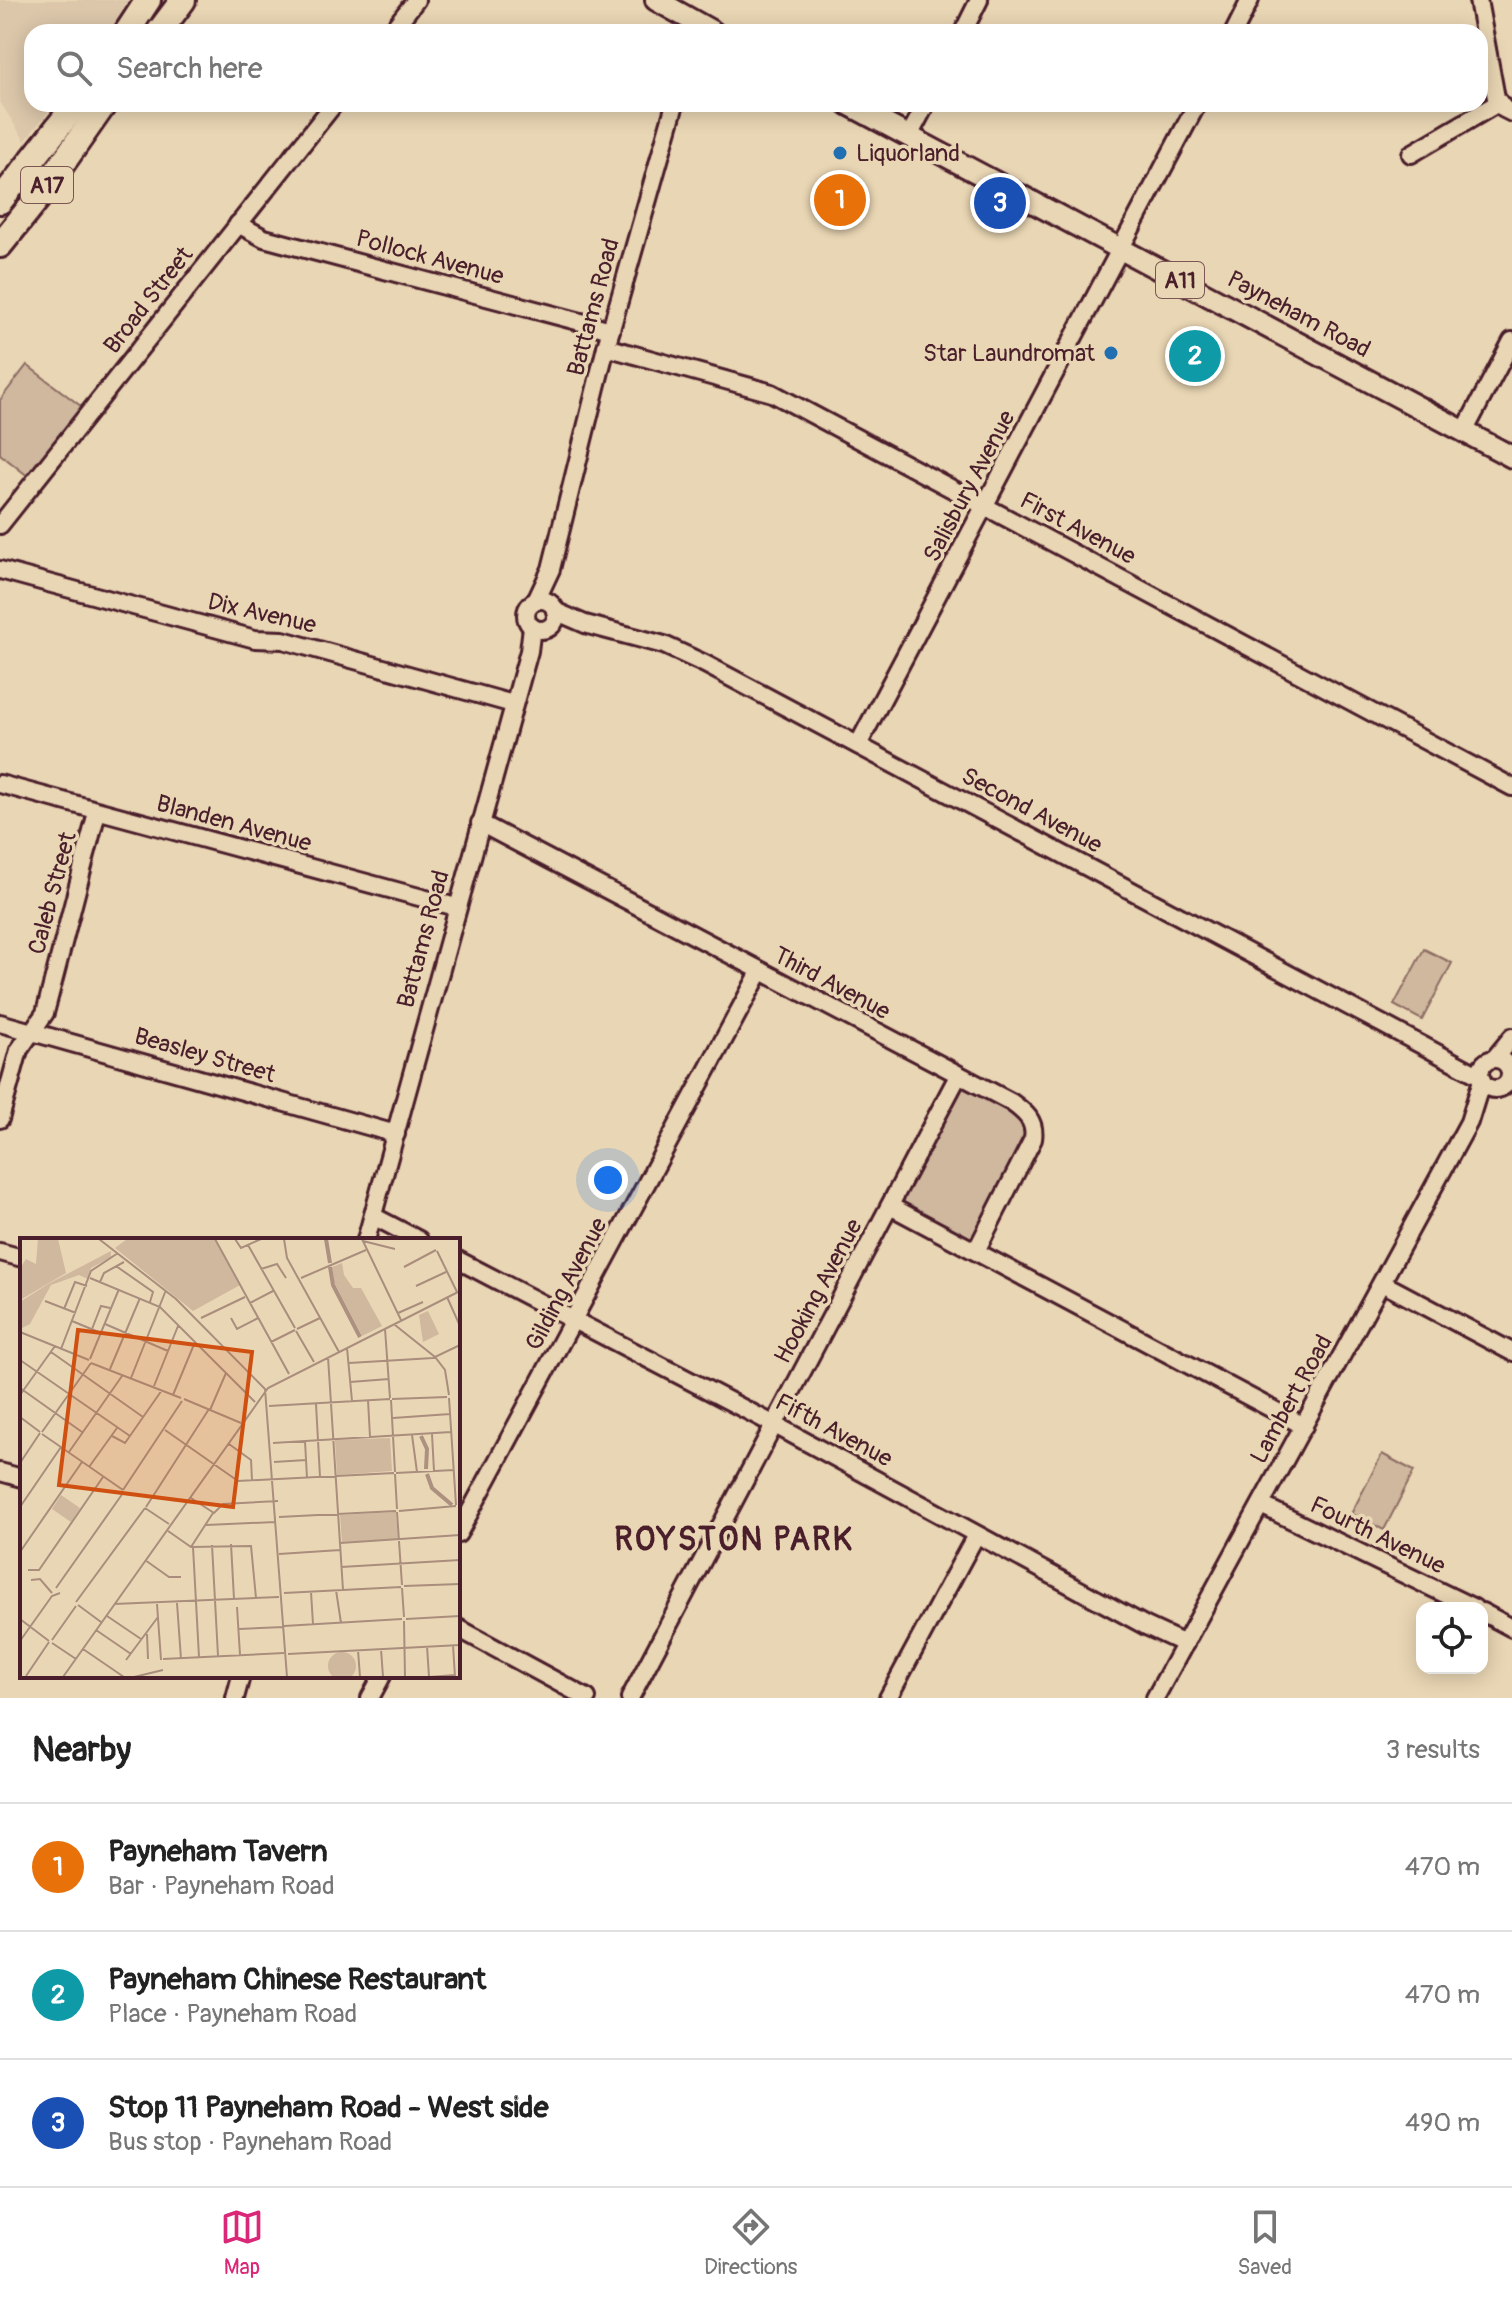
<!DOCTYPE html>
<meta charset="utf-8">
<style>
body{margin:0;font-family:Pangolin,sans-serif;background:#f2f2f2;color:#222}
.controls{position:absolute;right:24px;bottom:24px;display:grid;overflow:hidden;border-radius:16px;box-shadow:0 4px 20px #0003}
.controls button{width:72px;height:72px;display:grid;place-items:center;padding:0;border:0;border-bottom:2px solid #e0e0e0;background:#fff;color:#222;font:40px sans-serif}
.you{position:absolute;left:608px;top:1180px;width:28px;height:28px;margin:-20px;border:6px solid #fff;border-radius:50%;background:#1a73e8;box-shadow:0 0 0 12px #1a73e833}
.badge{display:grid;place-items:center;width:52px;height:52px;border-radius:50%;background:#db2777;color:#fff;font-size:26px;font-weight:700}
.pin{position:absolute;translate:-50% -50%;border:4px solid #fff;box-shadow:0 2px 8px #0006}
.list{margin:0;padding:0;list-style:none}
h2{display:flex;justify-content:space-between;align-items:center;height:104px;margin:0;padding:0 32px;font-size:34px}
h2 small{font-size:26px;font-weight:400;color:#767676}
.list li{display:grid;grid-template-columns:52px 1fr auto;gap:24px;align-items:center;box-sizing:border-box;height:128px;padding:0 32px;border-top:2px solid #e0e0e0}
.list b{display:block;font-size:30px;white-space:nowrap}
.list p{margin:0;font-size:26px;white-space:nowrap;color:#767676}
.list em{font-size:26px;font-style:normal;color:#767676}
.icon{flex:none;width:44px;height:44px;fill:none;stroke:currentColor;stroke-width:2;stroke-linecap:round;stroke-linejoin:round}
.map{position:relative;flex:none;width:1512px;height:1698px;overflow:hidden}
.search{position:absolute;background:#fff;box-shadow:0 4px 20px #0003;left:24px;right:24px;top:24px;height:88px;display:flex;align-items:center;gap:20px;box-sizing:border-box;padding:0 28px;border-radius:24px;color:#767676;font-size:30px}
.sheet{height:488px;background:#fff}
nav{display:flex;justify-content:space-around;align-items:center;box-sizing:border-box;height:112px;border-top:2px solid #e0e0e0;background:#fff;font-size:22px;color:#767676}
nav a{display:grid;justify-items:center;gap:4px}
nav .on{color:#db2777}
.map>svg:first-child{display:block}
.built{fill:#dcc7aa}
.green{fill:#cfb89e;stroke:#8c6c64;stroke-width:2}
.lines{fill:none;stroke-linecap:round;stroke-linejoin:round}
.minor-casing{stroke:#4a1f2b;stroke-width:22}
.major-casing{stroke:#4a1f2b;stroke-width:26}
.highway-casing{stroke:#4a1f2b;stroke-width:30}
.minor{stroke:#e9d6b4;stroke-width:16}
.major{stroke:#e9d6b4;stroke-width:20}
.highway{stroke:#e9d6b4;stroke-width:24}
.poi-dot{fill:#1f6fb2;stroke:#e9d6b4;stroke-width:3}
.labels{text-anchor:middle;stroke-width:7;stroke-linejoin:round;paint-order:stroke}
.shield{fill:#e9d6b4;stroke:#7a5654;stroke-width:2}
.shield-label{font-size:22px;font-weight:bold;fill:#4a1f2b}
.poi-label{font-size:24px;fill:#4a1f2b;stroke:#e9d6b4;text-anchor:start}
.street-label{font-size:24px;fill:#4a1f2b;stroke:#e9d6b4}
.district-label{font-size:32px;font-weight:bold;letter-spacing:2px;fill:#4a1f2b;stroke:#e9d6b4}
.inset-river{fill:none;stroke:#ac9080;stroke-width:4}
.inset-road{fill:none;stroke:#a98d7d;stroke-width:2}
.view{fill:#d05011;fill-opacity:0.15;stroke:#d05011;stroke-width:4}
.inset-edge{fill:none;stroke:#4a1f2b;stroke-width:4}
</style>
<div class="map">
<svg width="1512" height="1698" viewBox="0 0 1512 1698">
<rect width="100%" height="100%" fill="#e9d6b4"/>
<filter id="ink" filterUnits="userSpaceOnUse"><feTurbulence type="fractalNoise" baseFrequency=".0125" numOctaves="2"/><feDisplacementMap in="SourceGraphic" scale="16" xChannelSelector="R" yChannelSelector="G"/><feConvolveMatrix kernelMatrix="1 2 1 2 8 2 1 2 1" color-interpolation-filters="sRGB"/></filter>
<g filter="url(#ink)">
<polygon class="built" points="0,0 134,0 109,32 32,32 32,104 54,104 25,141 0,102"/>
<g class="green">
<polygon points="27,365 82,407 29,477 0,454 0,400"/>
<polygon points="1424,949 1452,963 1422,1020 1394,1005"/>
<polygon points="958,1076 1032,1122 976,1251 890,1206"/>
<polygon points="1382,1454 1414,1471 1384,1530 1351,1514"/>
</g>
<g class="lines">
<g class="minor-casing">
<g id="minor">
<polyline points="1478,0 1496,98 1504,109 1512,113"/>
<polyline points="391,32 416,0"/>
<polyline points="963,32 979,0"/>
<polyline points="1234,32 1250,0"/>
<polyline points="909,136 926,104"/>
<polyline points="1411,154 1498,103"/>
<polyline points="238,224 264,238 611,330"/>
<polyline points="606,347 772,393 1512,787"/>
<polyline points="1464,432 1512,341"/>
<polyline points="0,525 334,104"/>
<polyline points="0,570 255,639 283,640 513,704"/>
<circle cx="541" cy="615" r="15"/>
<polyline points="536,601 551,569 606,347 675,104"/>
<polyline points="555,611 585,624 664,645 705,664 1480,1076"/>
<polyline points="858,745 1197,104"/>
<polyline points="0,784 456,907"/>
<path d="M 480,823 L 1011,1102 C 1025,1112 1036,1121 1033,1139 L 976,1251"/>
<polyline points="0,1023 396,1134"/>
<polyline points="1494,1059 1512,1037"/>
<circle cx="1495" cy="1074" r="15"/>
<polyline points="0,1119 19,1050 45,1013 97,812"/>
<polyline points="890,1206 1304,1426"/>
<polyline points="373,1216 419,1240"/>
<polyline points="366,1240 529,651 532,627"/>
<polyline points="0,1252 22,1258"/>
<polyline points="458,1260 775,1425 1146,1626 1185,1644"/>
<polyline points="1382,1283 1512,1352"/>
<polyline points="0,1472 22,1478"/>
<polyline points="1261,1505 1474,1608"/>
<polyline points="458,1534 760,972"/>
<polyline points="1482,1612 1512,1628"/>
<polyline points="458,1628 587,1698"/>
<polyline points="235,1698 241,1676"/>
<polyline points="370,1698 382,1676"/>
<polyline points="630,1698 958,1076"/>
<polyline points="888,1698 976,1535"/>
<polyline points="1155,1698 1469,1122 1482,1080"/>
</g>
</g>
<g class="major-casing">
<g id="major">
<polyline points="656,0 713,32"/>
<polyline points="848,104 1512,457"/>
</g>
</g>
<g class="highway-casing">
<g id="highway">
<polyline points="127,32 148,0"/>
<polyline points="159,32 183,0"/>
<polyline points="0,201 76,104"/>
<polyline points="0,245 41,194 104,104"/>
</g>
</g>
<use href="#minor" class="minor"/>
<use href="#major" class="major"/>
<use href="#highway" class="highway"/>
</g>
</g>
<g class="poi-dot">
<circle cx="840" cy="153" r="8"/>
<circle cx="1111" cy="353" r="8"/>
</g>
<g class="labels">
<g class="shield">
<rect x="21" y="167" width="52" height="36" rx="6"/>
<rect x="1156" y="262" width="48" height="36" rx="6"/>
</g>
<g class="shield-label">
<text x="47" y="193">A17</text>
<text x="1180" y="288">A11</text>
</g>
<g class="poi-label">
<text x="856" y="161">Liquorland</text>
<text x="1095" y="361" text-anchor="end">Star Laundromat</text>
</g>
<g class="street-label">
<text transform="translate(430 257) rotate(15)" y="8">Pollock Avenue</text>
<text transform="translate(148 300) rotate(-52)" y="8">Broad Street</text>
<text transform="translate(593 307) rotate(-75)" y="8">Battams Road</text>
<text transform="translate(1299 314) rotate(28)" y="8">Payneham Road</text>
<text transform="translate(969 486) rotate(-62)" y="8">Salisbury Avenue</text>
<text transform="translate(1078 528) rotate(28)" y="8">First Avenue</text>
<text transform="translate(262 613) rotate(13)" y="8">Dix Avenue</text>
<text transform="translate(1032 810) rotate(28)" y="8">Second Avenue</text>
<text transform="translate(234 823) rotate(15)" y="8">Blanden Avenue</text>
<text transform="translate(52 893) rotate(-75)" y="8">Caleb Street</text>
<text transform="translate(423 939) rotate(-75)" y="8">Battams Road</text>
<text transform="translate(832 983) rotate(28)" y="8">Third Avenue</text>
<text transform="translate(205 1055) rotate(16)" y="8">Beasley Street</text>
<text transform="translate(566 1284) rotate(-62)" y="8">Gilding Avenue</text>
<text transform="translate(818 1291) rotate(-62)" y="8">Hooking Avenue</text>
<text transform="translate(1291 1399) rotate(-61)" y="8">Lambert Road</text>
<text transform="translate(834 1430) rotate(28)" y="8">Fifth Avenue</text>
<text transform="translate(1378 1535) rotate(26)" y="8">Fourth Avenue</text>
</g>
<g class="district-label">
<text x="734" y="1550">ROYSTON PARK</text>
</g>
</g>
<g transform="translate(20 1238)">
<rect width="440" height="440" fill="#e9d6b4"/>
<path d="M 18,1 L 38,1 L 46,35 L 0,62 L 1,29 L 6,21 L 16,26 ZM 107,1 L 195,1 L 220,47 L 173,73 L 95,10 ZM 91,13 L 91,19 L 71,30 L 68,41 L 59,37 L 31,47 L 10,86 L 0,91 L 0,64 L 28,46 ZM 322,25 L 324,37 L 333,50 L 341,50 L 362,88 L 342,98 L 314,44 L 312,29 ZM 408,73 L 419,96 L 403,104 L 399,77 ZM 370,200 L 372,233 L 317,237 L 315,202 ZM 41,257 L 60,270 L 51,284 L 32,271 ZM 376,274 L 378,301 L 322,304 L 320,277 ZM308 428a14 14 0 1 1 28 0a14 14 0 1 1-28 0Z" fill="#cfb89e"/>
<path class="inset-river" d="M 306,1 L 310,25M 310,29 L 313,47 L 340,99M 401,198 L 407,211 L 406,231M 407,236 L 412,250 L 432,267"/>
<path class="inset-road" d="M 79,1 L 156,61 L 245,151 L 267,439M 195,1 L 269,136M 215,1 L 221,10 L 241,1M 264,1 L 267,20 L 319,114M 342,1 L 381,82M 343,3 L 375,11M 228,7 L 275,90M 417,13 L 437,54M 96,28 L 133,54 L 130,64M 384,29 L 416,12M 241,31 L 257,26 L 266,40M 70,40 L 140,69 L 235,164M 281,40 L 346,12M 80,44 L 84,35 L 104,24M 396,48 L 426,34M 427,59 L 440,88M 25,63 L 56,75M 230,65 L 253,53M 44,71 L 55,44 L 67,48M 378,75 L 403,64M 181,80 L 225,59M 211,80 L 217,91 L 238,80M 52,83 L 81,95M 85,86 L 148,113M 375,87 L 415,119 L 425,132 L 429,157M 72,91 L 81,68 L 90,70M 277,91 L 300,80M 365,91 L 370,160M 276,93 L 294,124M 0,94 L 69,122M 251,104 L 275,92M 327,110 L 332,163M 41,111 L 71,33 L 98,15M 31,114 L 123,179M 308,119 L 323,352M 70,121 L 99,51M 0,122 L 110,198M 71,125 L 161,160M 329,125 L 413,120 L 440,107M 90,131 L 120,60M 111,140 L 146,52M 330,144 L 369,141M 134,148 L 158,88M 0,150 L 62,194M 0,157 L 35,108M 153,157 L 175,104M 429,160 L 436,267M 164,161 L 221,185M 372,161 L 427,159M 348,162 L 350,199M 371,162 L 375,234M 296,166 L 300,239M 249,168 L 370,161M 190,172 L 206,135M 0,179 L 20,194M 373,180 L 430,176M 145,192 L 218,243 L 374,235M 22,194 L 71,125M 22,196 L 103,252M 412,196 L 414,233M 392,197 L 397,234M 92,198 L 105,205 L 142,152M 285,203 L 287,240M 253,205 L 431,194M 209,206 L 231,222 L 232,242M 49,214 L 102,138M 254,224 L 286,222M 0,225 L 20,195M 69,229 L 97,190M 376,235 L 434,232M 375,236 L 377,271M 103,252 L 162,163M 171,260 L 194,275 L 203,266 L 258,263M 0,269 L 41,209M 126,269 L 189,171M 125,270 L 149,286M 379,273 L 436,268M 377,274 L 382,347M 259,279 L 376,273M 186,287 L 255,284M 148,293 L 171,309 L 231,308 L 236,360M 320,305 L 440,297M 211,306 L 214,361M 192,307 L 198,418M 171,309 L 193,275M 173,309 L 179,419M 0,314 L 62,224M 259,316 L 320,312M 125,322 L 149,339 L 161,339M 321,329 L 440,322M 8,332 L 19,332 L 83,239M 11,342 L 20,341 L 32,355M 384,348 L 440,346M 36,350 L 103,255M 382,350 L 384,379M 316,352 L 321,385M 291,354 L 293,386M 264,355 L 381,349M 56,364 L 125,270M 157,365 L 161,421M 94,366 L 259,359M 137,366 L 141,422M 58,367 L 81,384M 217,369 L 220,417M 87,378 L 121,401M 0,381 L 29,403M 386,381 L 440,378M 384,383 L 385,439M 264,388 L 382,381M 219,391 L 264,389M 76,392 L 111,416M 127,396 L 128,421M 32,402 L 56,368M 0,403 L 32,358 L 40,355M 32,405 L 56,421M 433,407 L 435,439M 407,408 L 409,439M 63,411 L 104,439M 361,411 L 363,439M 338,412 L 340,439M 268,416 L 440,407M 143,421 L 264,415M 106,422 L 138,379M 6,438 L 29,404M 43,439 L 248,150 L 440,53M 114,439 L 143,432M 409,439 L 435,437"/>
<path class="view" d="M 58,92 L 232,114 L 213,269 L 39,247 Z"/>
<rect width="440" height="440" class="inset-edge"/>
</g>
</svg>
<div class="controls">
<button><svg class="icon" aria-label="locate" viewBox="0 0 24 24"><circle cx="12" cy="12" r="6"/><path d="M12 2v4M12 18v4M2 12h4M18 12h4"/></svg></button>
</div>
<div class="you"></div>
<div class="pin badge" style="left:840px;top:200px;background:#e8710a">1</div>
<div class="pin badge" style="left:1195px;top:356px;background:#0f9aa8">2</div>
<div class="pin badge" style="left:1000px;top:203px;background:#1a4fb4">3</div>
<div class="search"><svg class="icon" aria-label="search" viewBox="0 0 24 24"><circle cx="10" cy="10" r="6"/><path d="M15 15l6 6"/></svg>Search here</div>
</div>
<section class="sheet">
<h2>Nearby<small>3 results</small></h2>
<ul class="list">
<li><span class="badge" style="background:#e8710a">1</span><div><b>Payneham Tavern</b><p>Bar · Payneham Road</p></div><em>470 m</em></li>
<li><span class="badge" style="background:#0f9aa8">2</span><div><b>Payneham Chinese Restaurant</b><p>Place · Payneham Road</p></div><em>470 m</em></li>
<li><span class="badge" style="background:#1a4fb4">3</span><div><b>Stop 11 Payneham Road - West side</b><p>Bus stop · Payneham Road</p></div><em>490 m</em></li>
</ul>
</section>
<nav>
<a class="on"><svg class="icon" aria-label="map" viewBox="0 0 24 24"><path d="M3 6l6-2 6 2 6-2v14l-6 2-6-2-6 2zM9 4v14M15 6v14"/></svg>Map</a>
<a><svg class="icon" aria-label="directions" viewBox="0 0 24 24"><path d="M12 3l9 9-9 9-9-9zM9 14v-3h6M13 9l2 2-2 2"/></svg>Directions</a>
<a><svg class="icon" aria-label="saved" viewBox="0 0 24 24"><path d="M7 4h10v16l-5-4-5 4z"/></svg>Saved</a>
</nav>
